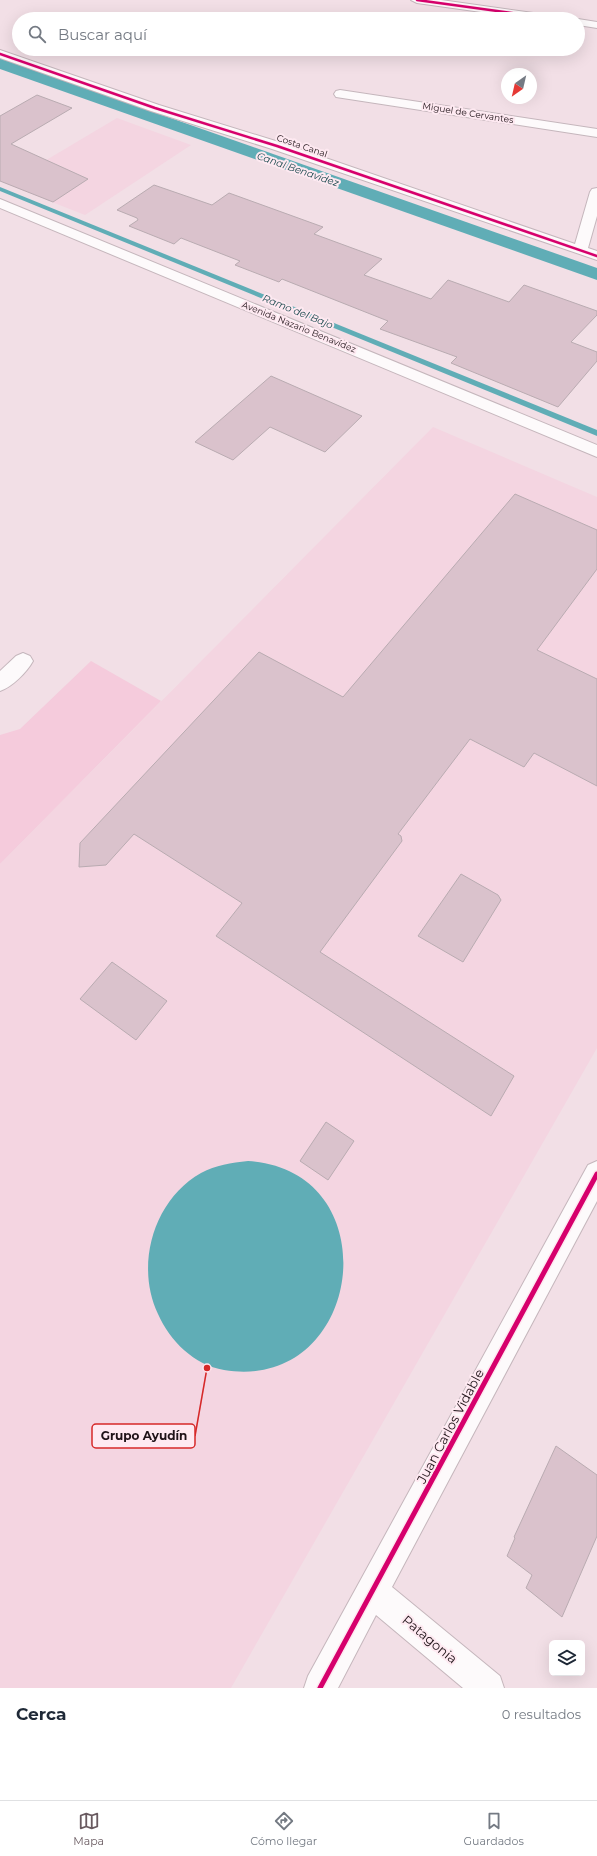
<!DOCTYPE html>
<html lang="es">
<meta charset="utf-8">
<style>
body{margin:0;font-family:Montserrat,sans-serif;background:#f2f2f3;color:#1f2937}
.controls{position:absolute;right:12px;bottom:12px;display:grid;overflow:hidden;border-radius:6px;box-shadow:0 4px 16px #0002}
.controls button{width:36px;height:36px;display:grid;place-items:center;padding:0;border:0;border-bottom:1px solid #e0e1e3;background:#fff;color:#1f2937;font:20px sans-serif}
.compass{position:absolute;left:501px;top:68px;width:36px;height:36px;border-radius:50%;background:#fff;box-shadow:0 4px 16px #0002;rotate:214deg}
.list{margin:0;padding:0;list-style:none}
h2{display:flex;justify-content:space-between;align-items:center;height:52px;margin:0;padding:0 16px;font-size:17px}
h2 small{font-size:13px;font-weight:400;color:#747a83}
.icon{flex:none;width:22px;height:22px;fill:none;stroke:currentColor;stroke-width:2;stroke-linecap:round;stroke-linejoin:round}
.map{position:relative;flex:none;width:597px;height:1688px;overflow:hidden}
.search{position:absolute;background:#fff;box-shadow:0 4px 16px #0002;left:12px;right:12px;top:12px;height:44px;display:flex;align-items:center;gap:10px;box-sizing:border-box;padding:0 14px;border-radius:22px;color:#747a83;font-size:15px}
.sheet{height:112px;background:#fff}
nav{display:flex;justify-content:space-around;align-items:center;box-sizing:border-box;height:56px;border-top:1px solid #e0e1e3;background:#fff;font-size:11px;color:#747a83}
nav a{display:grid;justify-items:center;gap:2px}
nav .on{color:#695a60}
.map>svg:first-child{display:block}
.built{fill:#f4d5e1}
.green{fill:#f5cbdc}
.water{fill:#60adb6}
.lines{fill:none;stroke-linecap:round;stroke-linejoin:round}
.stream{fill:#60adb6;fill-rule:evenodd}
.building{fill:#dac2cc;stroke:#b9abb1}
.street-casing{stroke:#c5b6bc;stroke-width:2}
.primary-casing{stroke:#c5b6bc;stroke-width:2}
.street{fill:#fdfafb;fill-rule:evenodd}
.primary{fill:#fdfafb;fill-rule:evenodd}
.cycleway-far1-casing{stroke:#fee9f1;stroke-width:4}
.cycleway-casing{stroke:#fee9f1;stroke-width:8}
.cycleway-far1{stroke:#d6006c;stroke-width:2.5}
.cycleway{stroke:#d6006c;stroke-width:5}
.labels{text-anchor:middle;stroke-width:4;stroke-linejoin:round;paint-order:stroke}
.far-street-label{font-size:9px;fill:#1f1318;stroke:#fee9f1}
.far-water-label{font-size:10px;font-style:italic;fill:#17474c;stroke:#fee9f1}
.near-street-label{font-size:13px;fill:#1f1318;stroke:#fee9f1}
.leader{fill:none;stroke:#d62828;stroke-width:1.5}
.callout-dot{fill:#d62828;stroke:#fee9f1;stroke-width:1.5}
.callout{fill:#fee9f1;stroke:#d62828;stroke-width:1.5}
.callout-label{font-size:12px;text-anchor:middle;font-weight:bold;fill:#1f1318}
</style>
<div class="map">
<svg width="597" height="1688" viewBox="0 0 597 1688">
<rect width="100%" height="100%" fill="#f2dfe6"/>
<g class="built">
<polygon points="117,118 191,145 85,215 6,184"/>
<polygon points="433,427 597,497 597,1048 231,1688 0,1688 0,864"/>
</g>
<polygon class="green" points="91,661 161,701 0,864 0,735 20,729"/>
<g class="water">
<polygon points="0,58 597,268 597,280 0,69"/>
<path d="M 248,1161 C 392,1170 364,1393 224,1370 C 194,1365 170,1341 158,1314 C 135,1266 153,1200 201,1173 C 216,1165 231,1163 248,1161 Z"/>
</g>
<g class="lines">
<polygon class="stream" points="0,187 597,430 597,436 0,191"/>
</g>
<g class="building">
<polygon points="37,95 72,108 11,144 88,179 53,202 0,181 0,116"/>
<polygon points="154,185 212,205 229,193 323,227 314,234 382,259 364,275 431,299 448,280 509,302 524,285 597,311 597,315 571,342 597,352 597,361 558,407 451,363 457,357 380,329 388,321 282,279 279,282 235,265 240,261 181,238 174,244 129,226 138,220 137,218 117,210"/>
<polygon points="271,376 362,416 325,452 270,427 233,460 195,442"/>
<polygon points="515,494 597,530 597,569 537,650 597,679 597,786 534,753 524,767 470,739 398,834 401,836 402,841 320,952 514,1076 491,1116 216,936 242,903 134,834 106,865 79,867 80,843 259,652 343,697"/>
<polygon points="461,874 498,895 501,900 463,962 418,936"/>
<polygon points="112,962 167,1001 136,1040 80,999"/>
<polygon points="326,1122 354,1141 328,1180 300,1161"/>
<polygon points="556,1446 597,1475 597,1536 562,1617 526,1588 532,1575 507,1556 515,1538 514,1537"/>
</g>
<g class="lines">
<g class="street-casing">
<g id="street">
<polygon points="411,0 441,0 555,16 561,19 531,19 417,3"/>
<polygon points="576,19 578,19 597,22 597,28 578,25 578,19"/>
<polygon points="0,50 159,105 282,143 575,244 590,192 592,189 597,188 597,216 588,248 597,251 597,260 272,149 151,111 0,58"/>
<polygon points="340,90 597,129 597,137 336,97 334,94 336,91"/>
<path d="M 23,653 L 30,656 L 33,661 C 27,672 12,687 0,691 L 0,671 L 16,656 Z"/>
<polygon points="597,1161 597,1201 392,1587 500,1676 504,1688 463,1688 376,1615 338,1688 304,1688 308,1676 588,1165"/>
</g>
</g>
<g class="primary-casing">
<polygon id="primary" points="0,199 597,445 597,457 0,208"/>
</g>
<use href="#street" class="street"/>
<use href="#primary" class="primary"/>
<g class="cycleway-far1-casing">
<g id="cycleway-far1">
<polyline points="417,0 555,19"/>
<polyline points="0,54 155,108 277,146 597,256"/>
</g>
</g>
<g class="cycleway-casing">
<polyline id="cycleway" points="320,1688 597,1174"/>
</g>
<use href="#cycleway-far1" class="cycleway-far1"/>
<use href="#cycleway" class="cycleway"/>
</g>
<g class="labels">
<g class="far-street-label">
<text transform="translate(468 113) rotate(9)" y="3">Miguel de Cervantes</text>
<text transform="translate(302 146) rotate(19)" y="3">Costa Canal</text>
<text transform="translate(299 327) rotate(22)" y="3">Avenida Nazario Benavídez</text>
</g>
<g class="far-water-label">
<text transform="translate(298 169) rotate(19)" y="4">Canal Benavídez</text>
<text transform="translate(298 311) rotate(22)" y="4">Ramo del Bajo</text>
</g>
<g class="near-street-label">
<text transform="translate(450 1426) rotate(-62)" y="5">Juan Carlos Vidable</text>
<text transform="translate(430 1639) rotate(40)" y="5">Patagonia</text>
</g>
</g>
<path class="leader" d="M207 1368L195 1436"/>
<circle class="callout-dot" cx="207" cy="1368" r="4"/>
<rect class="callout" x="92" y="1424" width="103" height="24" rx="4"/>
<g class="callout-label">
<text x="144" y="1440">Grupo Ayudín</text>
</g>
</svg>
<div class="controls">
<button><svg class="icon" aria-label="layers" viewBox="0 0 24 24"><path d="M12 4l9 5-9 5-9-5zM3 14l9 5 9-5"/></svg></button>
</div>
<svg class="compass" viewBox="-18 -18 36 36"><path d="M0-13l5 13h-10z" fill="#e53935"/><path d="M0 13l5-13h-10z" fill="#747a83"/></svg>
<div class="search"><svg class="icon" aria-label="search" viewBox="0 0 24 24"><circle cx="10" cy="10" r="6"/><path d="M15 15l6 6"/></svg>Buscar aquí</div>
</div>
<section class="sheet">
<h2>Cerca<small>0 resultados</small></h2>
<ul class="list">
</ul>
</section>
<nav>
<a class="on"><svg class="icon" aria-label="map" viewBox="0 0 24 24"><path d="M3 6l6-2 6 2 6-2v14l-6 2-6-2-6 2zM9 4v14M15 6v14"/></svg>Mapa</a>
<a><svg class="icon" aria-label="directions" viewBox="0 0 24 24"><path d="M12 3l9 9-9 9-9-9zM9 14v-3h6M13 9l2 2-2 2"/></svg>Cómo llegar</a>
<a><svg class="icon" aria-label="saved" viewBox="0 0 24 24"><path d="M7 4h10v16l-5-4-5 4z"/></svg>Guardados</a>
</nav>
